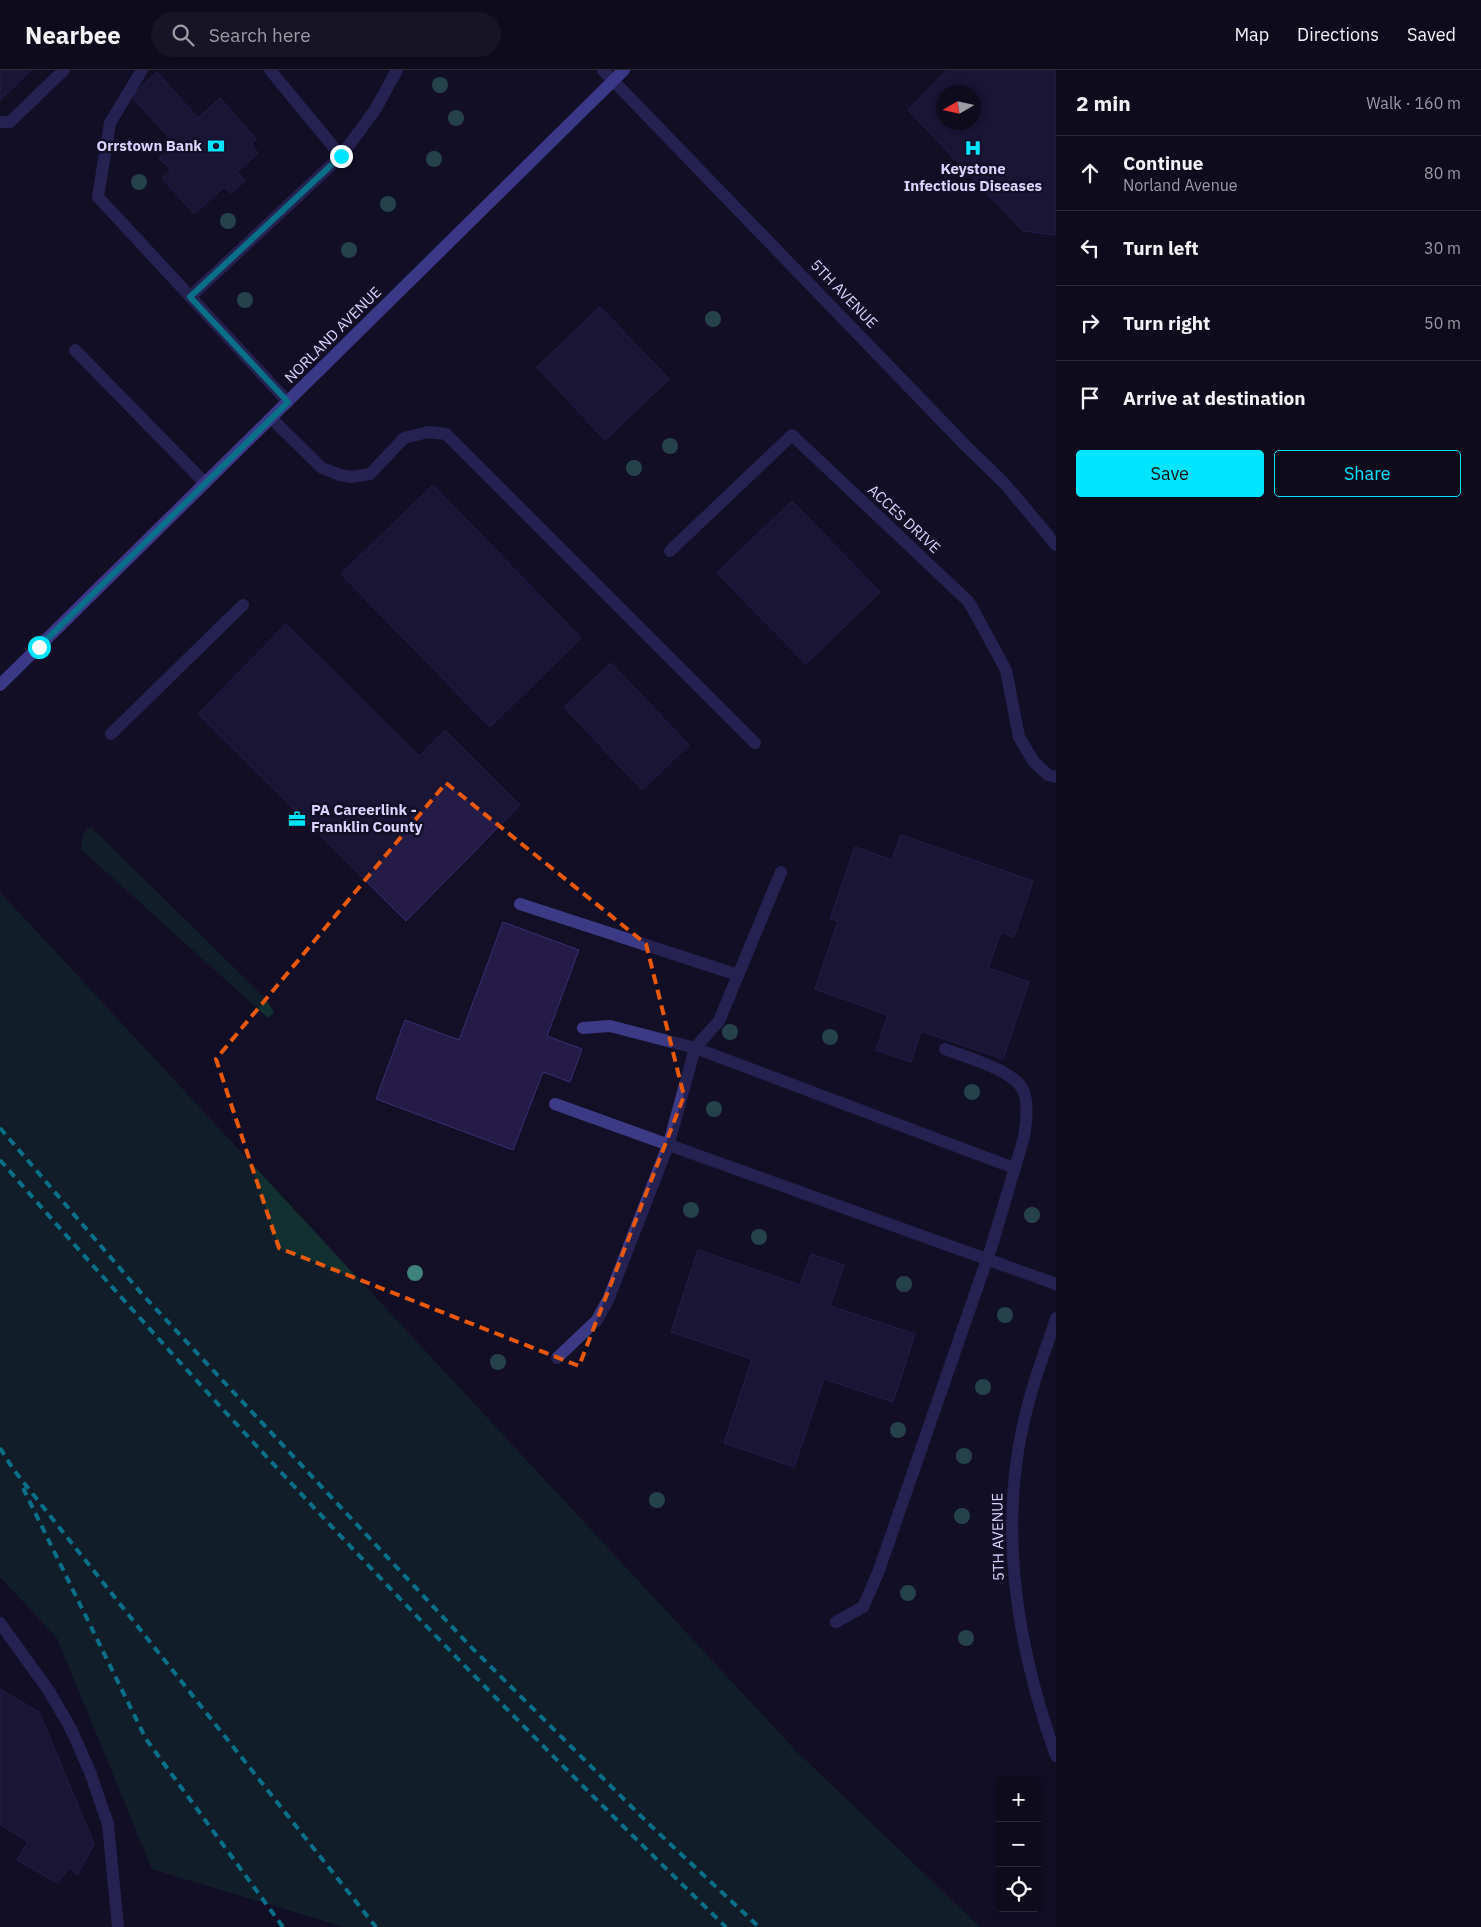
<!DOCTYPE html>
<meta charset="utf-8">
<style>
body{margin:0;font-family:"IBM Plex Sans",sans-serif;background:#171425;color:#f1f3f6}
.controls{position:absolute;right:15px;bottom:15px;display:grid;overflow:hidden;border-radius:5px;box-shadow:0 2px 8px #0003}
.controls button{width:45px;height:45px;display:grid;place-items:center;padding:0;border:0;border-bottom:1px solid #2e2b3b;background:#0e0b1c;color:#f1f3f6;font:25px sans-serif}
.compass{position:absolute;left:936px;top:15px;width:45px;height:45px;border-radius:50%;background:#0e0b1c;box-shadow:0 2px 8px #0003;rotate:261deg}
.stop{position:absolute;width:15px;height:15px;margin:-11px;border:4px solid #00e5ff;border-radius:50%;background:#fff}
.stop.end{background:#00e5ff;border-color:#fff;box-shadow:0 1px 5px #0008}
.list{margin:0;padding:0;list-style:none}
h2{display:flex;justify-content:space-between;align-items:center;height:65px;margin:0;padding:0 20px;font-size:21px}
h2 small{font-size:16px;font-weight:400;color:#9b9ba3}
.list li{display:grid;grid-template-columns:32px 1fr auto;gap:15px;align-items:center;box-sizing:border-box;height:75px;padding:0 20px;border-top:1px solid #2e2b3b}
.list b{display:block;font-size:19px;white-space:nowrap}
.list p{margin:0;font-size:16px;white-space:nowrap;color:#9b9ba3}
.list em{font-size:16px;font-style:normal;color:#9b9ba3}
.actions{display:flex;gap:10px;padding:15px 20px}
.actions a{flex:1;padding:11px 0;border:1px solid #00e5ff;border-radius:5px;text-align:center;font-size:18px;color:#00e5ff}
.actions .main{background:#00e5ff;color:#111}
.icon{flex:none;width:28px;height:28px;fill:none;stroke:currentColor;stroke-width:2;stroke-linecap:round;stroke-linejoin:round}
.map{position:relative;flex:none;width:1056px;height:1857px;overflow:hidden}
header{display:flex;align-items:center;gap:30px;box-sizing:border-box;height:70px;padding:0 25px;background:#0e0b1c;border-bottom:1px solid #2e2b3b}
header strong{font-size:24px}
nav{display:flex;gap:28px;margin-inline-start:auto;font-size:18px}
.search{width:350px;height:45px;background:#171425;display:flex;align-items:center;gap:12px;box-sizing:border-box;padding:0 18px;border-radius:28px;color:#9b9ba3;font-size:19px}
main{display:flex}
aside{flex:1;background:#0e0b1c}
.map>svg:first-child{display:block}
.green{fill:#12302f}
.building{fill:#241b47;stroke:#3b2d73;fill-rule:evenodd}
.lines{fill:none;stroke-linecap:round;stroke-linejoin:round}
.service{stroke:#3d3a85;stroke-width:12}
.tertiary{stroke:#3d3a85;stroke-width:12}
.secondary{stroke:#6f6bff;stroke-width:12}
.rail{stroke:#00e5ff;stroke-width:4;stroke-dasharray:8 6;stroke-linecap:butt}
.tree{fill:#3d827b}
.route{stroke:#00e5ff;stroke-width:6}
.marked{fill:none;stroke:#e8590c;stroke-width:4;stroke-dasharray:10 6;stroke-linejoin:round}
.labels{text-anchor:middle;stroke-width:5;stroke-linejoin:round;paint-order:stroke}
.poi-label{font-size:15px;font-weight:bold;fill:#d9d4ff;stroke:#130f26;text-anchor:end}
.street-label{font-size:15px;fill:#d9d4ff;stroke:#130f26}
</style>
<header>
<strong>Nearbee</strong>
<div class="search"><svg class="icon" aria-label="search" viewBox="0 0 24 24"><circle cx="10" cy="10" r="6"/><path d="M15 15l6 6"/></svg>Search here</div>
<nav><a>Map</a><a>Directions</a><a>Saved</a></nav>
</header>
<main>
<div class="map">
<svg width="1056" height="1857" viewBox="0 0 1056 1857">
<rect width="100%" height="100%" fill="#130f26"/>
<g class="green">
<path d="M 88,758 L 92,758 L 265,928 L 274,942 L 268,948 L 82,780 C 81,771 81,764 88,758 Z"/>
<polygon points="0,822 796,1681 980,1857 344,1857 152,1799 57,1568 0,1507"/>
</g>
<g class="building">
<polygon points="0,0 31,0 0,30"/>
<path d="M 947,0 L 1056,0 L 1056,165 L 1023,161 L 908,40 ZM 944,22 L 974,22 L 974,52 L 944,52 Z"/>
<polygon points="157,2 198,48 220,28 256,69 251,74 258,83 237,102 245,111 231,123 224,117 194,144 162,108 171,100 159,88 175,74 131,26"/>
<polygon points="600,237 669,309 605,370 537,297"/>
<polygon points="433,415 581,568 490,657 341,504"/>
<polygon points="792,431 880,522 806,594 717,503"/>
<polygon points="286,554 419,686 445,660 520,735 406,851 198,644"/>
<polygon points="611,593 689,675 642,720 564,637"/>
<polygon points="901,765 1033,811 1014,867 1001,862 988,898 1029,912 1003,989 921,961 911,992 876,980 888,945 815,919 838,851 830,849 855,777 892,790"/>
<polygon points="503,852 579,880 547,966 582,979 570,1012 543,1002 513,1080 376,1029 405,950 459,970"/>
<polygon points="698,1180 800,1215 811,1184 844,1195 830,1236 915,1264 893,1332 824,1309 794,1397 724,1373 752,1289 671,1262"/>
<polygon points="0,1619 39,1642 94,1774 77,1805 70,1798 57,1813 17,1790 28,1772 0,1754"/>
</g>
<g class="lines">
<g class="service">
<polyline points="142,0 110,53 98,127 288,332"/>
<polyline points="0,52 10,52 64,0"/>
<polyline points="341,86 375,40 397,0"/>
<polyline points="190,227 341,86 270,0"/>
<polyline points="75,280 205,413"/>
<polyline points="271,348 322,398 340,405 351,407 370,404 404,368 428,362 446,364 755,673"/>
<polyline points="670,481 792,365 969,532 1006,600 1019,667 1034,692 1048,705 1056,707"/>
<polyline points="111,664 243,535"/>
<polyline points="520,834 738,905"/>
<polyline points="583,958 610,956 695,978 1014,1098"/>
<polyline points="555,1034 1056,1214"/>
<polyline points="557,1288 597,1250 608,1230 669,1073 695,978 719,951 781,802"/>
<path d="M 836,1552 L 863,1537 L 878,1503 L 992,1175 L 1024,1067 C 1026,1053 1029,1033 1023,1020 C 1014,1000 965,987 945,979"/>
<polyline points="0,1553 49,1621 71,1659 90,1702 108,1754 118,1857"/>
</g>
<g class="tertiary">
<polyline points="603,0 966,376 1005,414 1056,475"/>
<path d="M 1056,1248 C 1047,1277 1035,1306 1028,1335 C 996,1452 1016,1574 1056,1686"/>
</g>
<polyline class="secondary" points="0,615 624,0"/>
<g class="rail">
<polyline points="0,1058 142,1224 470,1576 651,1756 759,1857"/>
<path d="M 0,1090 C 231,1355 473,1612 726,1857"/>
<polyline points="0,1378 13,1399 376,1857"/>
<polyline points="23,1418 146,1669 283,1857"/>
</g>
</g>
<g class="tree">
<circle cx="440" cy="15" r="8"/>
<circle cx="456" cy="48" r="8"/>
<circle cx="434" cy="89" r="8"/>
<circle cx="139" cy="112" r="8"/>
<circle cx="388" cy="134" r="8"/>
<circle cx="228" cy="151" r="8"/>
<circle cx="349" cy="180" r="8"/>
<circle cx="245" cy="230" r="8"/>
<circle cx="713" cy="249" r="8"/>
<circle cx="670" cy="376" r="8"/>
<circle cx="634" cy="398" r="8"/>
<circle cx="730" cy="962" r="8"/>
<circle cx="830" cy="967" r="8"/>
<circle cx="972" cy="1022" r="8"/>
<circle cx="714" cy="1039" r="8"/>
<circle cx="691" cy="1140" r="8"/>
<circle cx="1032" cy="1145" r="8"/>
<circle cx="759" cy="1167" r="8"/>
<circle cx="415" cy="1203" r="8"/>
<circle cx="904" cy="1214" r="8"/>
<circle cx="1005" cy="1245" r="8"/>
<circle cx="498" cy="1292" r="8"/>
<circle cx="983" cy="1317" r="8"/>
<circle cx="898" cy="1360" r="8"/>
<circle cx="964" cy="1386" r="8"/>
<circle cx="657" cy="1430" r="8"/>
<circle cx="962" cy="1446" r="8"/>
<circle cx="908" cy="1523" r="8"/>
<circle cx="966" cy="1568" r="8"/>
</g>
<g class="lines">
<polyline class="route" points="39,577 288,332 190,227 341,86"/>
</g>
<path d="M0 0H1056V1857H0ZM 446,713 L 646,874 L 684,1026 L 579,1296 L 279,1178 L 216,989 Z" fill="#130f26" fill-opacity=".55" fill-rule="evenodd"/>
<path class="marked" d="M 446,713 L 646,874 L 684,1026 L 579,1296 L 279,1178 L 216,989 Z"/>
<defs>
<g id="bank-bare" transform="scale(1.35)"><path d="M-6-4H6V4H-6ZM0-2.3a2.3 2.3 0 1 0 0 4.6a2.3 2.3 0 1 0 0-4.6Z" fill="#00e5ff" stroke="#130f26" stroke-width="2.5" paint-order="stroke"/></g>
<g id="hospital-bare" transform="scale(1.35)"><path d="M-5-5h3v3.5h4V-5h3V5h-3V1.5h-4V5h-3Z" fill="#00e5ff" stroke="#130f26" stroke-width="2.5" paint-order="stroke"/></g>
<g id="office-bare" transform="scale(1.35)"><path d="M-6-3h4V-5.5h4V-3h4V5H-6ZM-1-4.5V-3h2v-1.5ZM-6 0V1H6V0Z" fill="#00e5ff" stroke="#130f26" stroke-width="2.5" paint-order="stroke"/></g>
</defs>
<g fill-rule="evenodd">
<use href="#bank-bare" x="216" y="76"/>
<use href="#hospital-bare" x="973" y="78"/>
<use href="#office-bare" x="297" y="749"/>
</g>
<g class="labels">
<g class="poi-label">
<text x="202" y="81">Orrstown Bank</text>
<text x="973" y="104" text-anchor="middle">Keystone<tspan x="973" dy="17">Infectious Diseases</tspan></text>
<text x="311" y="745" text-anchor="start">PA Careerlink -<tspan x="311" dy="17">Franklin County</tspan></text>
</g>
<g class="street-label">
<text transform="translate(844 224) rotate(46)" y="5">5TH AVENUE</text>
<text transform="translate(333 265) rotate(-45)" y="5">NORLAND AVENUE</text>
<text transform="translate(904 449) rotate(43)" y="5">ACCES DRIVE</text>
<text transform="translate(998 1467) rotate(-91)" y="5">5TH AVENUE</text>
</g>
</g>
</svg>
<div class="controls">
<button>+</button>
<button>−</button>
<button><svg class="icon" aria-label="locate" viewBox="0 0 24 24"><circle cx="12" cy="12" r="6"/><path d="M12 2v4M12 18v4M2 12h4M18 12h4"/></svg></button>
</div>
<svg class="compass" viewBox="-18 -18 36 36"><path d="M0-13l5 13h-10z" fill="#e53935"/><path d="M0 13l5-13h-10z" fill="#9b9ba3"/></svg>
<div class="stop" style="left:39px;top:577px"></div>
<div class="stop end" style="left:341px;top:86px"></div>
</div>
<aside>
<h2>2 min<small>Walk · 160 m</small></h2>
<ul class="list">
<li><svg class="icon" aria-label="ahead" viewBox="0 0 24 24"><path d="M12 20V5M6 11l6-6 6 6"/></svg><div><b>Continue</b><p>Norland Avenue</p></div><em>80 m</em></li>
<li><svg class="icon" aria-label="left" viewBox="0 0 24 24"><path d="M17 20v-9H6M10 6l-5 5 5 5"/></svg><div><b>Turn left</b></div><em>30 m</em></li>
<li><svg class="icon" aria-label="right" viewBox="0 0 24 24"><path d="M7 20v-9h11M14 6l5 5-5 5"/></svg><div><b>Turn right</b></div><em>50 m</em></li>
<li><svg class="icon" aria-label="arrive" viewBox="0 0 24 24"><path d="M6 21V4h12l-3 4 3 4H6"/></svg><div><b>Arrive at destination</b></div></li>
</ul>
<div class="actions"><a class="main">Save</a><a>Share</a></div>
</aside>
</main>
